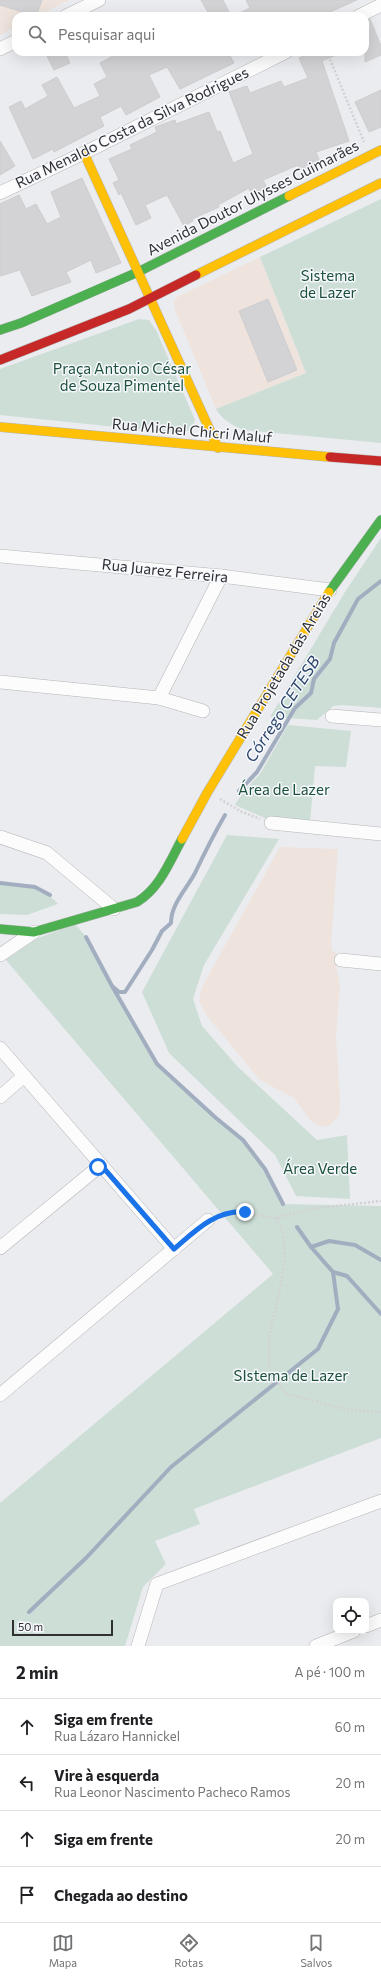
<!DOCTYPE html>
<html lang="pt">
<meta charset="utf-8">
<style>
body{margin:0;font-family:Commissioner,sans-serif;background:#f2f2f2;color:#202124}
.controls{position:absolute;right:12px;bottom:12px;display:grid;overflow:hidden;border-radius:8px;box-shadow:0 4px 16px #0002}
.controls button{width:36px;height:36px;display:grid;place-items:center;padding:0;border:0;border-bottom:1px solid #e0e0e0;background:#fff;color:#202124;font:20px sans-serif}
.scale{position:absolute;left:12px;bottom:10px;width:101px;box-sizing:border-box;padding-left:4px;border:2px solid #303032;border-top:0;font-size:11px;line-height:14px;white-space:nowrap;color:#303032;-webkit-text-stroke:3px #f7f8fd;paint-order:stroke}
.stop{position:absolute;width:12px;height:12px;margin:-9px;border:3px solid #1a73e8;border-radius:50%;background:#fff}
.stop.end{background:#1a73e8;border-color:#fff;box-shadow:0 1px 4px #0008}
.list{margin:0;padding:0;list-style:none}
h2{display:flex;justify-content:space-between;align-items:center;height:52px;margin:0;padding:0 16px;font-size:17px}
h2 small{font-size:13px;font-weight:400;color:#757577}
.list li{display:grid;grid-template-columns:26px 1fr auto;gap:12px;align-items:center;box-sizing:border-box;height:56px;padding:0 16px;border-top:1px solid #e0e0e0}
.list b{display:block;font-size:15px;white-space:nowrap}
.list p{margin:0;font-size:13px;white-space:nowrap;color:#757577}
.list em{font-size:13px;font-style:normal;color:#757577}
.icon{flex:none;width:22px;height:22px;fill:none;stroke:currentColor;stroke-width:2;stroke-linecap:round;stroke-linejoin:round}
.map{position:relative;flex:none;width:381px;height:1646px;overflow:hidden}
.search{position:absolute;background:#fff;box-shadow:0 4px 16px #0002;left:12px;right:12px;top:12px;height:44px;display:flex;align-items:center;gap:10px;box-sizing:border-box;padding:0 14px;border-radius:12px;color:#757577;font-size:15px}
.sheet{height:276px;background:#fff}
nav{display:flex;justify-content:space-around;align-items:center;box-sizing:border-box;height:56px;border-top:1px solid #e0e0e0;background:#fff;font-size:11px;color:#757577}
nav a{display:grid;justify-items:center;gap:2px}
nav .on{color:#717274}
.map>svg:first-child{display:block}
.education{fill:#eee4dd}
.green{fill:#cdded6}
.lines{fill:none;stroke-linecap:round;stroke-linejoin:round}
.stream{stroke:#a2aec0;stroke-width:4}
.building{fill:#d3d2d5;stroke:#cdcdcf}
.street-casing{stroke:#b5b5b7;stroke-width:14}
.fast-casing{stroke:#b5b5b7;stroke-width:10}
.slow-casing{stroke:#b5b5b7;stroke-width:10}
.jam-casing{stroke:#b5b5b7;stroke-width:10}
.path{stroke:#d2d2d4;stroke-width:2.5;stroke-dasharray:2 2;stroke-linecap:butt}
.street{stroke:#fcfcfd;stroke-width:13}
.fast{stroke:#4caf50;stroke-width:9}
.slow{stroke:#ffc107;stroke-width:9}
.jam{stroke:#c62828;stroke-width:9}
.route{stroke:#1a73e8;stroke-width:5}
.labels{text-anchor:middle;stroke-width:3;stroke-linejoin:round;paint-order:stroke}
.street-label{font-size:15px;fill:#303032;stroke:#f7f8fd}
.park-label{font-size:15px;fill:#1c5139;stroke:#f7f8fd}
.water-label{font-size:16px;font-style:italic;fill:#2a4569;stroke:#f7f8fd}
</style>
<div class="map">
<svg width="381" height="1646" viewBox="0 0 381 1646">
<rect width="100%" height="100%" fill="#ebecef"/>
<g class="education">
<polygon points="0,0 69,0 37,16 16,16 16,27 0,35"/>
<polygon points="260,257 306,373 216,409 175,310 174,303 176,298 181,295"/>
<polygon points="280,847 338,849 331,943 332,951 336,952 335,961 340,985 336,1036 340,1099 339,1116 330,1125 322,1127 310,1120 294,1098 260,1080 207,1016 199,1001 202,987"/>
</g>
<g class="green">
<path d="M 381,199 L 381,443 L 243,430 C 231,424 222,420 216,409 L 306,373 L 260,257 Z"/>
<polygon points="139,319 149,320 156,330 195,420 192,428 184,434 0,415 0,369"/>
<polygon points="381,538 381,708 342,705 333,706 317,720 270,717 345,592"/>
<polygon points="288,725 351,731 346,767 315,766 310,822 267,819 235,805 242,793 260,774"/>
<polygon points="227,835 279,839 204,965 193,999 202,1026 238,1067 317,1140 347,1135 350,1199 296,1196 275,1155 169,1053 142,992"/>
<path d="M 0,883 C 24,886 42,885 58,904 L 27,915 L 0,914 Z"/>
<polygon points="75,924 86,937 112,986 157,1064 216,1118 243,1140 265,1169 283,1204 381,1206 381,1438 194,1509 200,1524 155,1541 166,1564 143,1587 125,1646 0,1646 0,1503 273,1274 5,959 20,945"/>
</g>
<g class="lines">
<g class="stream">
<polyline points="239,791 257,772 295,708 311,693 314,679 330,659 334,643 358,599 381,581"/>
<polyline points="0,883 35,887 50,895"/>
<path d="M 86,937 L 112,986 L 119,992 L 125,992 L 152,950 L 162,931 L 171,923 C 171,904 186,890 195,873 C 204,854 214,834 225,815"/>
<polyline points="112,986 157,1064 216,1118 243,1140 265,1169 283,1204"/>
<polyline points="297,1227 311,1247 333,1272 347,1276 381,1314"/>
<polyline points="311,1247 329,1241 355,1245 381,1260"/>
<polyline points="29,1612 86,1558 171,1467 318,1349 338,1309 333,1272"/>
</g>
</g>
<g class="building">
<polygon points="0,0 42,0 36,16 0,5"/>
<polygon points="201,0 223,0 231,16 210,16"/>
<polygon points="246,0 357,0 321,16 233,16 250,8"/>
<polygon points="370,19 381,46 381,55 365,62 365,22"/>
<polygon points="45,52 65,52 70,63 54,70"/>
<polygon points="120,52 228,52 234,63 180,89 167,67 149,75 160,97 126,115 121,106 100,117 104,126 54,152 53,149 33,159 9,107 21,101 25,109 48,96 42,85 57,77 74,108 100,96 94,84 107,77 100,63"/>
<polygon points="313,52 343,52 322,61 349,141 316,152 320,162 300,170 298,165 263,180 267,188 251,195 249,188 218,205 219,207 192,219 193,221 184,226 167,195 145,205 151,218 136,225 121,193 119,195 113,183 119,180 109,159 132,149 130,145 157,132 155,127 175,120 176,124 209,112 217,132 220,131 233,163 253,154 229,92 247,86 250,93 281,81 284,87 308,78 299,58"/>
<polygon points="381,90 381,127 369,132 355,102"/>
<polygon points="0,141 15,166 0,175"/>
<polygon points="82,178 121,263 96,273 91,260 66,272 71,282 32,296 20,270 0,276 0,204 19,195 26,209 36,204 47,224 61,217 51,192"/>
<polygon points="268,299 297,370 268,382 239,311"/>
</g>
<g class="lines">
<g class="street-casing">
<g id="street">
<polyline points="66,16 99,0"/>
<polyline points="359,16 381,5"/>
<polyline points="0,49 16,41"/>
<polyline points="0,193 84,153 286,52"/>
<polyline points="0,556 221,576 330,590"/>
<polyline points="0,682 159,698 203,711"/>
<polyline points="159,698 221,576"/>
<polyline points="332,716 381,720"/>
<polyline points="271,823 381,834"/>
<polyline points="0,837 47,853 114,909"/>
<polyline points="0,955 34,932"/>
<polyline points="341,960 381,964"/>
<polyline points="0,1048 174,1249"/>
<polyline points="0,1097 24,1076"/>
<polyline points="0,1248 101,1165"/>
<polyline points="0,1395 208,1220"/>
<polyline points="366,1626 381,1620"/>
<polyline points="138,1646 157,1584 381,1501"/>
<polyline points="316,1646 354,1631"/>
</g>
</g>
<g class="fast-casing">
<g id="fast">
<polyline points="0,330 21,323 138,272 289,196"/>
<polyline points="329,592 381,520"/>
<path d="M 0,929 L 34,932 L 137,902 C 160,888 170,861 182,839"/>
</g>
</g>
<g class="slow-casing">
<g id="slow">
<polyline points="84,153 218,448"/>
<polyline points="289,196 381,150"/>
<polyline points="196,275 381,183"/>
<polyline points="0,427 330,457"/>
<polyline points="182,839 207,793 329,592"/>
</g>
</g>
<g class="jam-casing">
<g id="jam">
<polyline points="0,360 129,309 196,275"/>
<polyline points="330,457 381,461"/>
</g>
</g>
<g class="path">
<polyline points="285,0 294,16"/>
<polyline points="327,52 364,142"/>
<polyline points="220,799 240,811 260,819"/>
<polyline points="219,1216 232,1211 276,1218 309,1209 381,1201"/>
<polyline points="276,1218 283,1232 285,1257 279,1293 269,1336 269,1373 287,1394 349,1410 381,1412"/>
</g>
<use href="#street" class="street"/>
<use href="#fast" class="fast"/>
<use href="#slow" class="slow"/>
<use href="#jam" class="jam"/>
</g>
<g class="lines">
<path class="route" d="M 98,1167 L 101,1165 L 174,1249 C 195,1231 215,1210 245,1212"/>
</g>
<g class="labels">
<g class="street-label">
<text transform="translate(132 128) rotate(-26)" y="5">Rua Menaldo Costa da Silva Rodrigues</text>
<text transform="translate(253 198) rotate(-27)" y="5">Avenida Doutor Ulysses Guimarães</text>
<text transform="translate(192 431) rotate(5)" y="5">Rua Michel Chicri Maluf</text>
<text transform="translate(165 571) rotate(6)" y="5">Rua Juarez Ferreira</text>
<text transform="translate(284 666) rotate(-59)" y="5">Rua Projetada das Areias</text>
</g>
<g class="park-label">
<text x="328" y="281">Sistema<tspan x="328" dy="17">de Lazer</tspan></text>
<text x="122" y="374">Praça Antonio César<tspan x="122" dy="17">de Souza Pimentel</tspan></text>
<text x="284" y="795">Área de Lazer</text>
<text x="320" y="1174">Área Verde</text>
<text x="291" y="1381">SIstema de Lazer</text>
</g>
<g class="water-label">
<text transform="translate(282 709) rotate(-57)" y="6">Córrego CETESB</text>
</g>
</g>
</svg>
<div class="controls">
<button><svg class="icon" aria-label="locate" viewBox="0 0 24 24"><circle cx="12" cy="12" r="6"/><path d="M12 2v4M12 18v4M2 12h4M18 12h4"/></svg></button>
</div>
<div class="scale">50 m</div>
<div class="stop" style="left:98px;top:1167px"></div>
<div class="stop end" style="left:245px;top:1212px"></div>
<div class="search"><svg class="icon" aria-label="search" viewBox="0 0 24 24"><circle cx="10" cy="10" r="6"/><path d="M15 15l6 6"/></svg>Pesquisar aqui</div>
</div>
<section class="sheet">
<h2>2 min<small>A pé · 100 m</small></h2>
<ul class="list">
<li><svg class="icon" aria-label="ahead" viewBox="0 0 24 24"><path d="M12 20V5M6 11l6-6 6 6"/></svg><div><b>Siga em frente</b><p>Rua Lázaro Hannickel</p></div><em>60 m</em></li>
<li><svg class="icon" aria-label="left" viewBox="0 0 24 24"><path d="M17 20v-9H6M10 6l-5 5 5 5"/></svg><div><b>Vire à esquerda</b><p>Rua Leonor Nascimento Pacheco Ramos</p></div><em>20 m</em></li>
<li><svg class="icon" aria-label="ahead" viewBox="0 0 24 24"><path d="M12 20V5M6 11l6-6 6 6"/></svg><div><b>Siga em frente</b></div><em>20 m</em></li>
<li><svg class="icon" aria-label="arrive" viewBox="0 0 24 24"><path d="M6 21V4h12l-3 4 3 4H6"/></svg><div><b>Chegada ao destino</b></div></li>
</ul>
</section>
<nav>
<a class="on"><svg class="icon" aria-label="map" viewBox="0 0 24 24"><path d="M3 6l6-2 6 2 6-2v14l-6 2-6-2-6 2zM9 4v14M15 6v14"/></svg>Mapa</a>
<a><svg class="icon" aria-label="directions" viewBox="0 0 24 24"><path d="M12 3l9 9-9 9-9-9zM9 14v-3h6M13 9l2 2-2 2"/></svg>Rotas</a>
<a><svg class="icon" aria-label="saved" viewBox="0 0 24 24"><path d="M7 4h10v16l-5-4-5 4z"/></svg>Salvos</a>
</nav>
